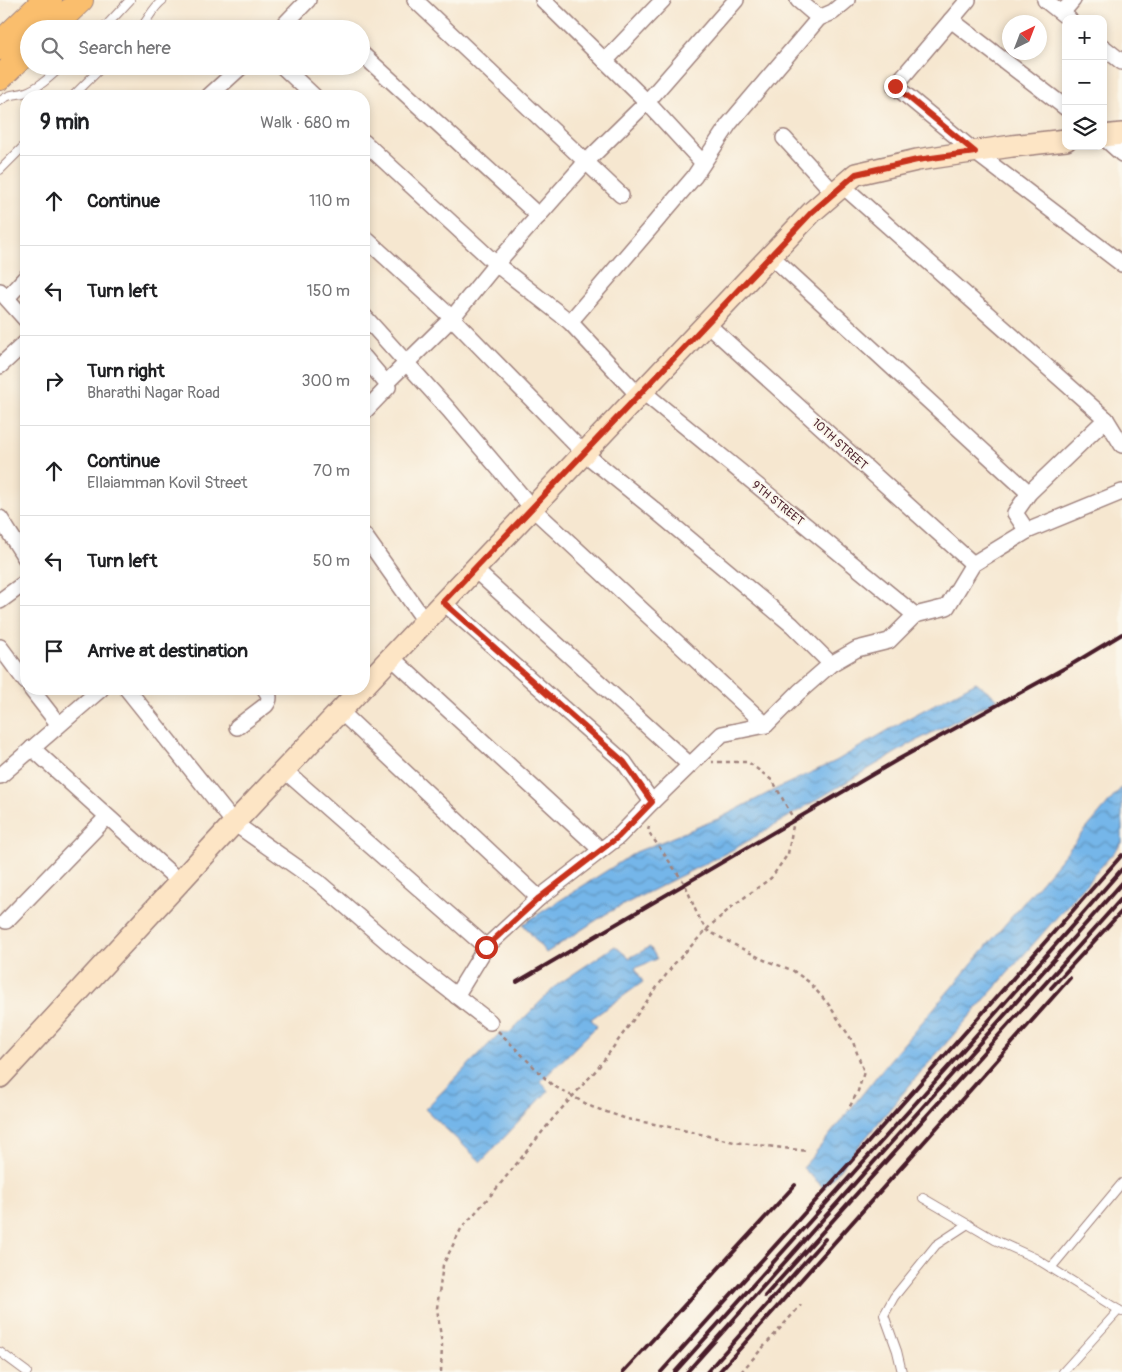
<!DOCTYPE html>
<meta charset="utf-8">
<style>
body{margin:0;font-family:Pangolin,sans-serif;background:#f6f6f6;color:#202124}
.controls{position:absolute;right:15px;top:15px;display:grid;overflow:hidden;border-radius:10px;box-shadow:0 2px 8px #0003}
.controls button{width:45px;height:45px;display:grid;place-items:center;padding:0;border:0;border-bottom:1px solid #e0e0e0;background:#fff;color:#202124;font:25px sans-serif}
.compass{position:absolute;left:1002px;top:15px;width:45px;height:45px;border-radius:50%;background:#fff;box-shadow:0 2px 8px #0003;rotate:42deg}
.stop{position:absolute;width:15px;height:15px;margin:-11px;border:4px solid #c8321e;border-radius:50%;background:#fff}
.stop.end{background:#c8321e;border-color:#fff;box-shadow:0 1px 5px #0008}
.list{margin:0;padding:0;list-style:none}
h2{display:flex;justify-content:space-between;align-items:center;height:65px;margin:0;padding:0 20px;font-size:21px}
h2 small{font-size:16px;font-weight:400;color:#757577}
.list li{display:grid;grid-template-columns:32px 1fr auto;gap:15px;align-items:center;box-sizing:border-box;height:90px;padding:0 20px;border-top:1px solid #e0e0e0}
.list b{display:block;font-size:19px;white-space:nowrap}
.list p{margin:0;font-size:16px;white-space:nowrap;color:#757577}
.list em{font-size:16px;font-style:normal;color:#757577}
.icon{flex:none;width:28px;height:28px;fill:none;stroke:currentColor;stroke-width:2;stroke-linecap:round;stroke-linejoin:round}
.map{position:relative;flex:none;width:1122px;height:1372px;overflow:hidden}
.search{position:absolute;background:#fff;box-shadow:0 2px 8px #0003;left:20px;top:20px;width:350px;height:55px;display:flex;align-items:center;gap:12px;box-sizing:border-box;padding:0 18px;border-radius:28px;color:#757577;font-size:19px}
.panel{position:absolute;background:#fff;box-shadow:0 2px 8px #0003;left:20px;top:90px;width:350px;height:605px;border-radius:20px}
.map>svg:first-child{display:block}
.water{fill:url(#water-waves);stroke:#5f6a8a}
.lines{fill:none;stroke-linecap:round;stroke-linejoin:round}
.lane-casing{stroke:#a0837e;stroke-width:10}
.street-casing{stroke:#a0837e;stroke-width:18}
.secondary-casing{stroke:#a0837e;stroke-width:24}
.primary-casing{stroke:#a0837e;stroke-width:26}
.highway-casing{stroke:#a0837e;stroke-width:30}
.path{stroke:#a0837e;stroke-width:2.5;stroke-dasharray:4 4;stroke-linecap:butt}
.lane{stroke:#fff;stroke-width:8}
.street{stroke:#fff;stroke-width:15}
.secondary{stroke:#fde5c5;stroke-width:21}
.primary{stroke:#fabe6d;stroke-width:24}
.highway{stroke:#fabe6d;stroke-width:28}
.rail{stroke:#4a1f2b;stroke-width:4}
.route{stroke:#c8321e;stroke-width:6}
.labels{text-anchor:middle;stroke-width:4;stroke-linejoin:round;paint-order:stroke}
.street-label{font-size:12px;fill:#4a1f2b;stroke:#fbf7ec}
</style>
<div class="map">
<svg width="1122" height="1372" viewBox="0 0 1122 1372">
<defs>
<pattern id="water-waves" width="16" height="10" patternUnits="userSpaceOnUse" patternTransform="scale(1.25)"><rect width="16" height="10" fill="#74b6e9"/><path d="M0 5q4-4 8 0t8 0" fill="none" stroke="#6193bd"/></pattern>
</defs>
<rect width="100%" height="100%" fill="#fbf7ec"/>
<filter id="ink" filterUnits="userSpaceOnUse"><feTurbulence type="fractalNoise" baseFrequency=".02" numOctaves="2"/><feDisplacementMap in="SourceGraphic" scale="10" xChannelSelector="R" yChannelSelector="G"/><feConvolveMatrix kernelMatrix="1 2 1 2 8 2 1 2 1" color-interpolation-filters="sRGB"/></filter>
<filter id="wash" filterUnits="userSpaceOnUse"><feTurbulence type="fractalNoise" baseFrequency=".0096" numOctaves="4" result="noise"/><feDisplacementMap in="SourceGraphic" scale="20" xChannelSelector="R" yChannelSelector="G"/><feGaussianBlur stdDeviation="1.12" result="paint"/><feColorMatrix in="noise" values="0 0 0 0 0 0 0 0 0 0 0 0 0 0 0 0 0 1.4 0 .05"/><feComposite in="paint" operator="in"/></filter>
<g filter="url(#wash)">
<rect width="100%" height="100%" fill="#f6e7d0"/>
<g class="water">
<polygon points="976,682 998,699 912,743 736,848 609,912 546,953 523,924 636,852 720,818 780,787 836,761 907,719"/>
<polygon points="1122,787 1122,843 919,1074 824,1188 803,1168 889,1061"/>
<polygon points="615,946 629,958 650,947 657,959 635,968 643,982 591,1019 597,1026 541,1081 548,1091 481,1162 425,1109 501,1032 509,1033 557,985"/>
</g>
</g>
<g filter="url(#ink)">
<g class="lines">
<g class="lane-casing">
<g id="lane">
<polyline points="103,29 130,0"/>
<path d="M 140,29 C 148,20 153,7 163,0"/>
<polyline points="73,96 103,66"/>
<path d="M 0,101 C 11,92 16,96 26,92 C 40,87 51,76 62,66"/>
<polyline points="0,170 26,144"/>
<polyline points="923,1198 995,1240 1035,1258 1122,1312"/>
<polyline points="1051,1268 1122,1183"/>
<polyline points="0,1352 27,1372"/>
<polyline points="902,1372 897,1351 884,1315 894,1297 936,1245 968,1224"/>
<polyline points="1063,1372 1119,1310"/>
</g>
</g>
<g class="street-casing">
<g id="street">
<polyline points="415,0 621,195"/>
<polyline points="543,0 647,102 703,163"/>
<polyline points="798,0 819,18"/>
<polyline points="968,0 895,86 975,152 1122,264"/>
<polyline points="1045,0 1069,19"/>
<polyline points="1062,13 1073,0"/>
<polyline points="951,20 1066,108"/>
<polyline points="280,29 308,0"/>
<polyline points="1103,47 1122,62"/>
<polyline points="361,53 539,216"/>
<polyline points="605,61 663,0"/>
<polyline points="282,66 314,96"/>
<polyline points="209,96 242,66"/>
<polyline points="1103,137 1122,154"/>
<polyline points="784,138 834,193"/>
<polyline points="364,142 496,264 570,322"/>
<polyline points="843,186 1106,419 1122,445"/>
<polyline points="364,237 452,318 584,453 651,507 792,625 831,664 799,692 766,725 722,734 652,802 618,837 539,898 486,947 456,996"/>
<polyline points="770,255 1029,493"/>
<polyline points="0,291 26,320"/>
<polyline points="7,298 26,277"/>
<polyline points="364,316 449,410 532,508 766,725"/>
<polyline points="706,323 973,564"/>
<polyline points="364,357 386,383 388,387 364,412"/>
<polyline points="0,366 26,342"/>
<polyline points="386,383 452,318 496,264 586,162 647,102 736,0"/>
<polyline points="642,391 915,615"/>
<polyline points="638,395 570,322 694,177 729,124 819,18 833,12 847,0"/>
<polyline points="0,518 26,559"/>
<polyline points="1027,531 1015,513 1029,493 1106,419"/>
<polyline points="364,535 425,621"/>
<polyline points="474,569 690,765"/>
<polyline points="0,601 26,582"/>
<polyline points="443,602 624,762 652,802"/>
<polyline points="0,647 26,682"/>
<polyline points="391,657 601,850"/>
<polyline points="831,664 857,649 889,641 915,615 947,607 973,564 1027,531 1122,492"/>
<polyline points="31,689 59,725"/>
<polyline points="127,689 234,823 318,882 391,945 490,1022"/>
<polyline points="340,711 539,898"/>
<path d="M 237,727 L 266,705 C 271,698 269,695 265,689"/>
<polyline points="32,748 180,882"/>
<polyline points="284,770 486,947"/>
<polyline points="0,776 101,689"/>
<polyline points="6,921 107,817"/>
</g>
</g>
<g class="secondary-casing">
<g id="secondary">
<polyline points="1103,136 1122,134"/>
<polyline points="364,686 812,212 856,174 917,160 1012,146 1066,140"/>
<polyline points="0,1077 234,823 361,689"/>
</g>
</g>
<g class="primary-casing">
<g id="primary">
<polyline points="51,29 81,0"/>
<polyline points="0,78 29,50"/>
</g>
</g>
<g class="highway-casing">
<polyline id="highway" points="0,46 48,0"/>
</g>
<g class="path">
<polyline points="649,826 648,831 685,884 697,914 706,930 764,960 792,970 809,982 829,1005 853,1042 864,1072 858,1091 848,1110"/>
<polyline points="498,1031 552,1085 592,1107 627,1119 670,1127 734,1142 807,1151"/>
<polyline points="441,1372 442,1345 437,1308 443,1265 461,1229 497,1188 555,1116 598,1068 674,964 711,925 734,905 771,878 788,854 794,820 773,781 748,762 712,762"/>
<polyline points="741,1372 801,1305"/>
</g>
<use href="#lane" class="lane"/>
<use href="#street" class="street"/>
<use href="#secondary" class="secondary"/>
<use href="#primary" class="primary"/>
<use href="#highway" class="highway"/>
<g class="rail">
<polyline points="517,982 899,759 1074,663 1122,634"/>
<polyline points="1051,988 1122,911"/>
<polyline points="765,1296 1122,898"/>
<polyline points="623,1372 795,1185"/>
<polyline points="661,1372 864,1147 1122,855"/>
<polyline points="675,1372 957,1057 1122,869"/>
<polyline points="687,1372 1122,883"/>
<polyline points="707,1372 825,1239"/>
<polyline points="719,1372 1070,978"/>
</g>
</g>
</g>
<g class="lines" filter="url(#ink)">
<polyline class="route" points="486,947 539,898 618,837 652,802 624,762 443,602 812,212 856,174 917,160 975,152 895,86"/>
</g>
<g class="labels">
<g class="street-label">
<text transform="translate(840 444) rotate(42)" y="4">10TH STREET</text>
<text transform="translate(778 503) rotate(39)" y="4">9TH STREET</text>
</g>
</g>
</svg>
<div class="controls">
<button>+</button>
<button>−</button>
<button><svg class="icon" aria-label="layers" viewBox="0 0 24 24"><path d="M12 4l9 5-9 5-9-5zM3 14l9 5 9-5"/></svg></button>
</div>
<svg class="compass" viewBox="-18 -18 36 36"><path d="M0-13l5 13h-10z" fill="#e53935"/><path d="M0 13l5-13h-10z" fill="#757577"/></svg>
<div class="stop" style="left:486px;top:947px"></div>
<div class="stop end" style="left:895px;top:86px"></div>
<div class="search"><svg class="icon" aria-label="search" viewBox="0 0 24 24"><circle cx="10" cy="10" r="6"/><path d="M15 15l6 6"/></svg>Search here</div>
<section class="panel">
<h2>9 min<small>Walk · 680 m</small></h2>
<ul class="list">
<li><svg class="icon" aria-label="ahead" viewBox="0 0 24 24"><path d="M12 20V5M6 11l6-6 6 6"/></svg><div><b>Continue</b></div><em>110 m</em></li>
<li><svg class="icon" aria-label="left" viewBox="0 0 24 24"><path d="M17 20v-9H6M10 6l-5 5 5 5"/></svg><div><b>Turn left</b></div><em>150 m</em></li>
<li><svg class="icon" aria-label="right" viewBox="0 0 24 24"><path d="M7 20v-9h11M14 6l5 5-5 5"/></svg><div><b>Turn right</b><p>Bharathi Nagar Road</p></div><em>300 m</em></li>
<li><svg class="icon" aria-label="ahead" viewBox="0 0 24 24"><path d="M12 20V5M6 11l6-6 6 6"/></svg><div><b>Continue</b><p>Ellaiamman Kovil Street</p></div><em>70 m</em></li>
<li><svg class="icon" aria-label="left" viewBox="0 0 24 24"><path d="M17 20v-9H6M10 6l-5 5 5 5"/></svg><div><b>Turn left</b></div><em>50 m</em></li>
<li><svg class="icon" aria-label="arrive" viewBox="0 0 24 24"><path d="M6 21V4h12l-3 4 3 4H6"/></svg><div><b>Arrive at destination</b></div></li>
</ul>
</section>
</div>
